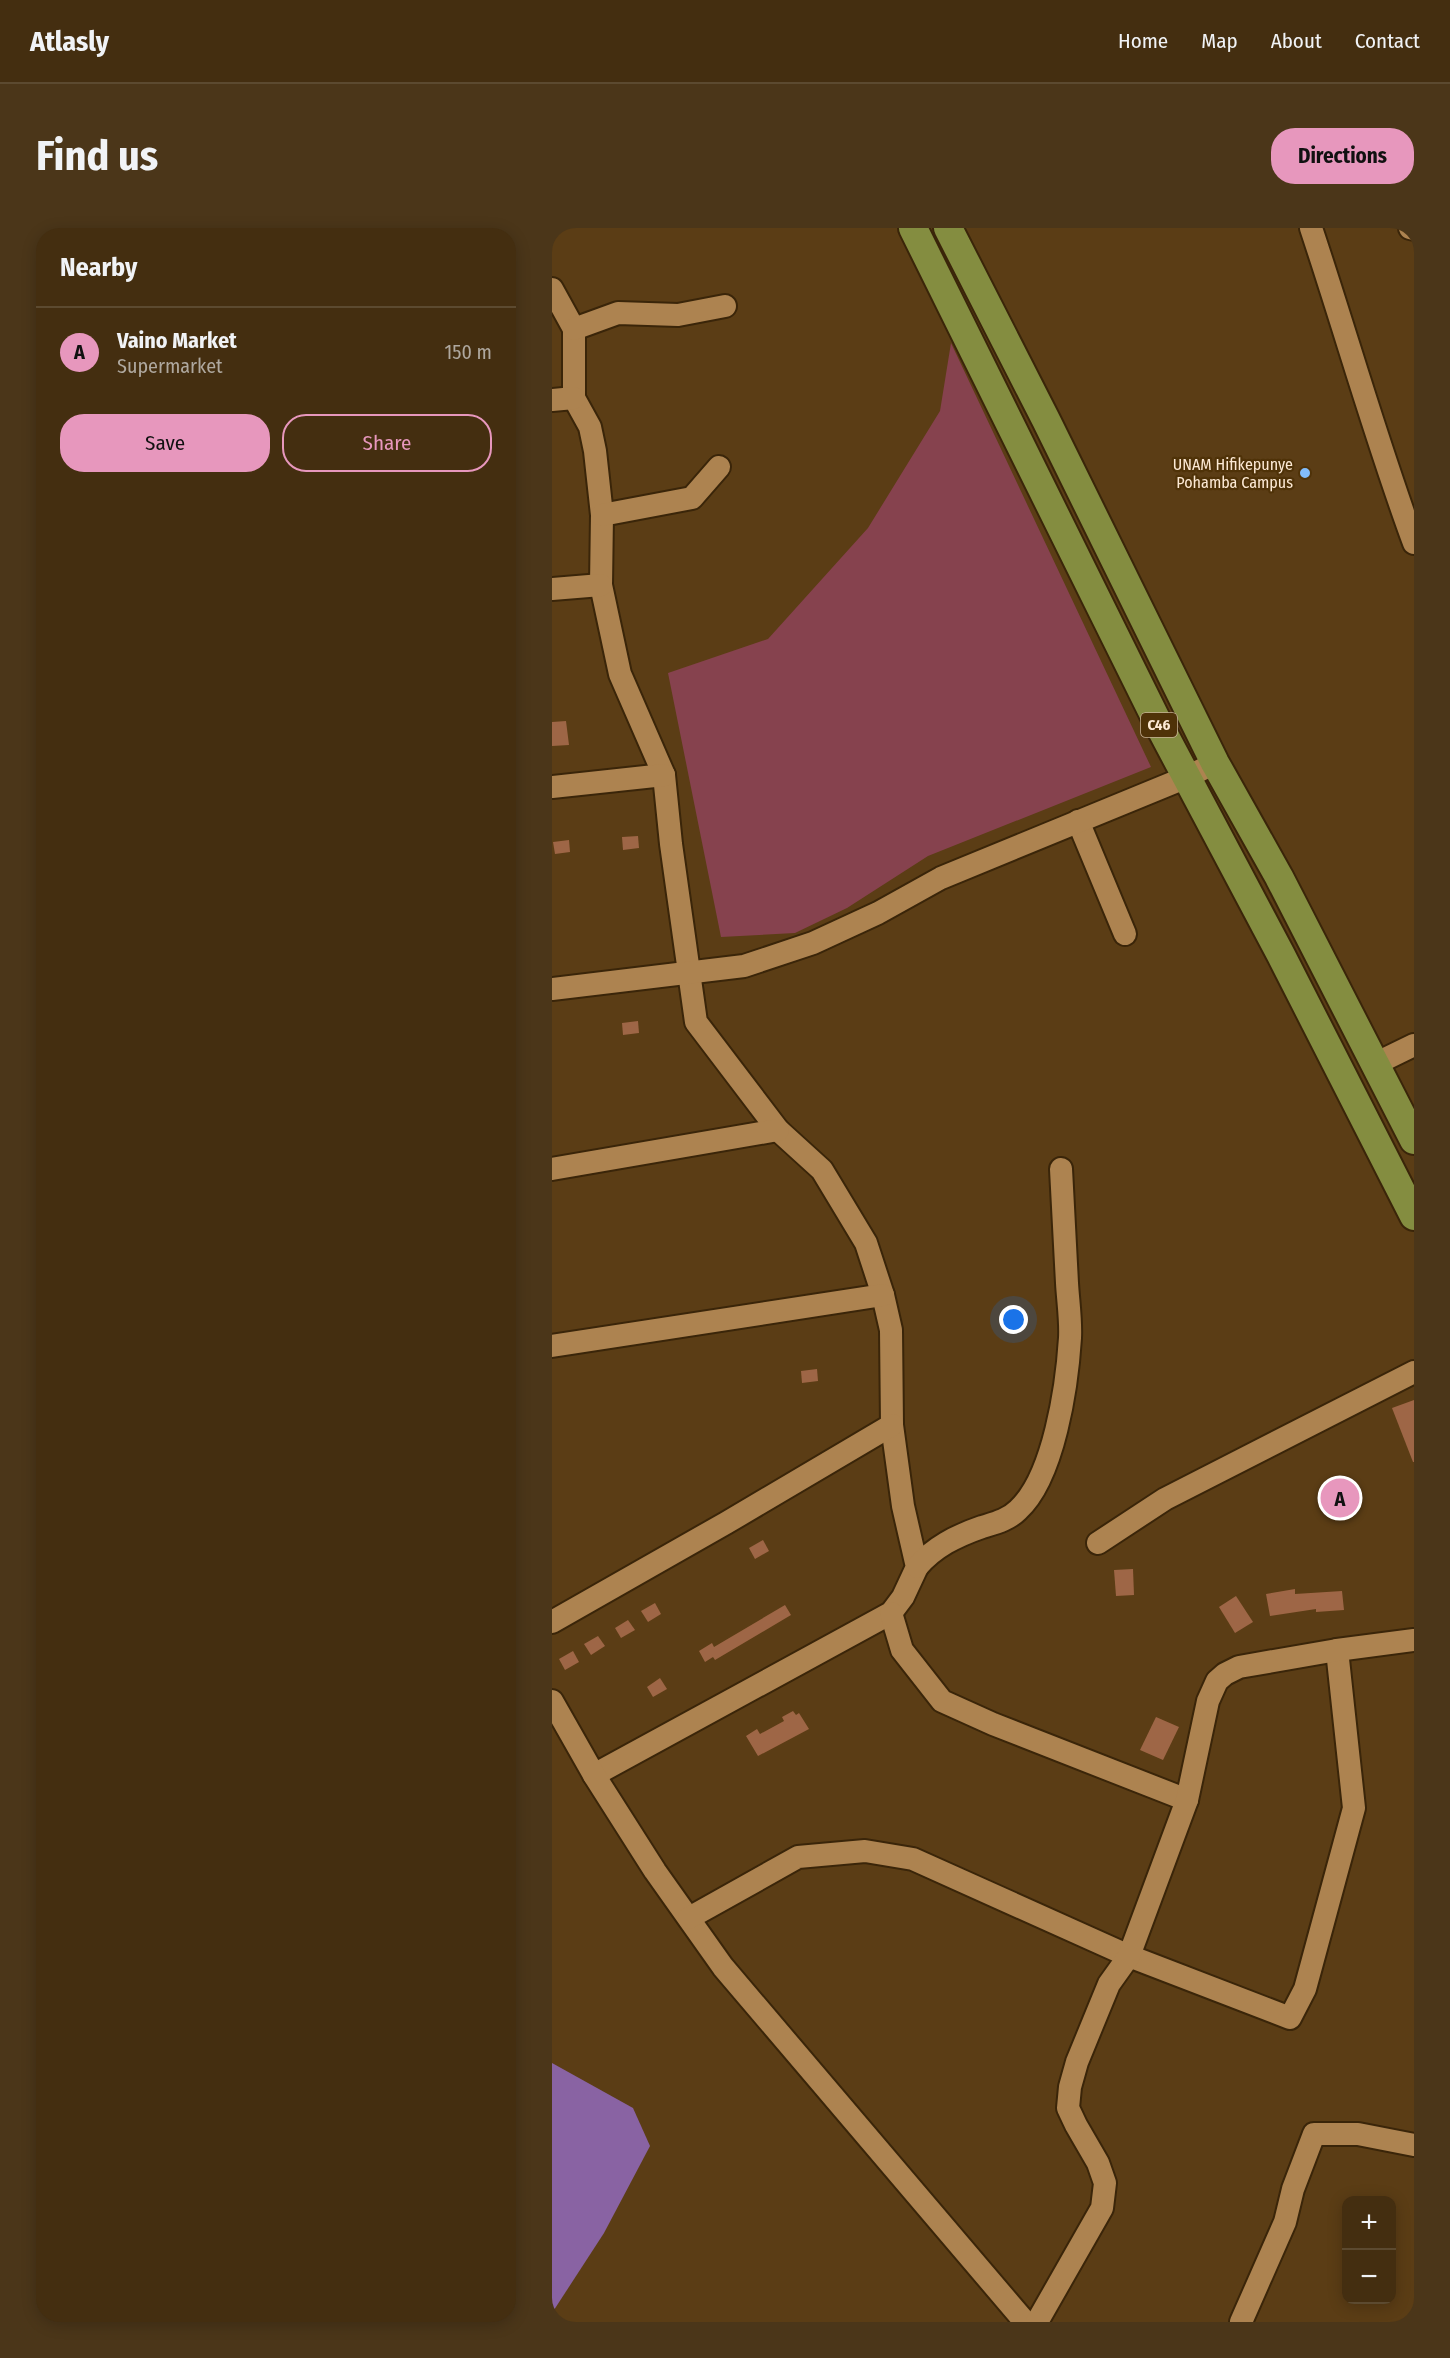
<!DOCTYPE html>
<meta charset="utf-8">
<style>
body{margin:0;font-family:"Fira Sans Condensed",sans-serif;background:#4b3619;color:#f1f3f6}
.controls{position:absolute;right:18px;bottom:18px;display:grid;overflow:hidden;border-radius:12px;box-shadow:0 3px 15px #0003}
.controls button{width:54px;height:54px;display:grid;place-items:center;padding:0;border:0;border-bottom:2px solid #5c4a30;background:#442e10;color:#f1f3f6;font:30px sans-serif}
.you{position:absolute;left:462px;top:1092px;width:21px;height:21px;margin:-15px;border:4px solid #fff;border-radius:50%;background:#1a73e8;box-shadow:0 0 0 9px #1a73e833}
.badge{display:grid;place-items:center;width:39px;height:39px;border-radius:50%;background:#e797bd;color:#111;font-size:20px;font-weight:700}
.pin{position:absolute;translate:-50% -50%;border:3px solid #fff;box-shadow:0 2px 6px #0006}
.list{margin:0;padding:0;list-style:none}
h2{display:flex;justify-content:space-between;align-items:center;height:78px;margin:0;padding:0 24px;font-size:26px}
h2 small{font-size:20px;font-weight:400;color:#afa89f}
.list li{display:grid;grid-template-columns:39px 1fr auto;gap:18px;align-items:center;box-sizing:border-box;height:90px;padding:0 24px;border-top:2px solid #5c4a30}
.list b{display:block;font-size:22px;white-space:nowrap}
.list p{margin:0;font-size:20px;white-space:nowrap;color:#afa89f}
.list em{font-size:20px;font-style:normal;color:#afa89f}
.actions{display:flex;gap:12px;padding:18px 24px}
.actions a{flex:1;padding:14px 0;border:2px solid #e797bd;border-radius:24px;text-align:center;font-size:21px;color:#e797bd}
.actions .main{background:#e797bd;color:#111}
.map{position:relative;flex:none;width:862px;height:2094px;overflow:hidden;border-radius:24px}
header{display:flex;align-items:center;gap:36px;box-sizing:border-box;height:84px;padding:0 30px;background:#442e10;border-bottom:2px solid #5c4a30}
header strong{font-size:28px}
nav{display:flex;gap:33px;margin-inline-start:auto;font-size:21px}
.intro{display:flex;align-items:center;justify-content:space-between;box-sizing:border-box;height:144px;padding:0 36px}
h1{margin:0;font-size:42px}
.button{padding:15px 27px;border-radius:24px;background:#e797bd;color:#111;font-size:21px;font-weight:700}
main{display:flex;gap:36px;padding:0 36px}
aside{flex:1;background:#442e10;border-radius:24px;box-shadow:0 3px 15px #0003}
.map>svg:first-child{display:block}
.green{fill:#86424e}
.water{fill:#8963a3}
.building{fill:#9e6646}
.lines{fill:none;stroke-linecap:round;stroke-linejoin:round}
.minor-casing{stroke:#3a2509;stroke-width:26}
.major-casing{stroke:#3a2509;stroke-width:32}
.minor{stroke:#ad8350;stroke-width:22}
.major{stroke:#848d40;stroke-width:28}
.poi-dot{fill:#82bcfa;stroke:#4f3208;stroke-width:2}
.labels{text-anchor:middle;stroke-width:4.5;stroke-linejoin:round;paint-order:stroke}
.shield{fill:#4f3208;stroke:#c8b297;stroke-width:1.5}
.shield-label{font-size:15px;font-weight:bold;fill:#fce9d4}
.poi-label{font-size:16px;fill:#fce9d4;stroke:#4f3208;text-anchor:end}
</style>
<header>
<strong>Atlasly</strong>
<nav><a>Home</a><a>Map</a><a>About</a><a>Contact</a></nav>
</header>
<div class="intro"><h1>Find us</h1><a class="button">Directions</a></div>
<main>
<aside>
<h2>Nearby<small></small></h2>
<ul class="list">
<li><span class="badge">A</span><div><b>Vaino Market</b><p>Supermarket</p></div><em>150 m</em></li>
</ul>
<div class="actions"><a class="main">Save</a><a>Share</a></div>
</aside>
<div class="map">
<svg width="862" height="2094" viewBox="0 0 862 2094">
<rect width="100%" height="100%" fill="#5b3d15"/>
<polygon class="green" points="399,115 599,539 376,628 295,680 243,705 169,709 116,445 216,411 316,300 388,183"/>
<polygon class="water" points="0,1835 81,1880 98,1918 52,2005 0,2085"/>
<g class="building">
<polygon points="14,493 17,517 0,518 0,494"/>
<polygon points="86,608 87,620 71,622 70,609"/>
<polygon points="17,612 18,624 3,626 1,614"/>
<polygon points="86,793 87,805 71,807 70,795"/>
<polygon points="265,1141 266,1153 250,1155 249,1143"/>
<polygon points="862,1172 862,1234 861,1234 840,1180"/>
<polygon points="211,1312 217,1323 203,1331 197,1320"/>
<polygon points="581,1341 582,1367 564,1368 562,1342"/>
<polygon points="743,1361 743,1366 790,1363 792,1382 764,1384 764,1381 718,1388 714,1366"/>
<polygon points="684,1368 701,1394 683,1405 667,1379"/>
<polygon points="103,1375 109,1386 96,1394 89,1383"/>
<polygon points="233,1377 239,1387 163,1432 161,1429 153,1434 147,1423 160,1415 162,1419"/>
<polygon points="76,1392 83,1402 69,1410 63,1400"/>
<polygon points="46,1408 53,1418 39,1427 32,1416"/>
<polygon points="21,1423 27,1434 13,1442 7,1431"/>
<polygon points="108,1450 115,1461 101,1469 95,1459"/>
<polygon points="241,1483 244,1487 247,1485 257,1501 206,1528 194,1508 205,1501 208,1506 232,1493 230,1489"/>
<polygon points="604,1489 627,1499 611,1532 588,1522"/>
</g>
<g class="lines">
<g class="minor-casing">
<g id="minor">
<path d="M 759,0 C 794,105 824,212 862,315"/>
<polyline points="858,0 862,1"/>
<polyline points="0,61 22,101 22,170 38,199 43,223 50,287 49,357 68,446 112,547 119,616 144,794 226,902 270,942 314,1015 331,1067 339,1102 340,1197 351,1278 365,1339 351,1369 339,1385 42,1547"/>
<polyline points="22,101 66,85 126,87 173,78"/>
<polyline points="0,172 22,170"/>
<polyline points="50,287 140,270 167,239"/>
<polyline points="0,361 49,357"/>
<polyline points="0,559 112,547"/>
<polyline points="526,593 573,706"/>
<polyline points="0,761 192,738 261,715 326,685 389,650 635,549 663,535"/>
<polyline points="823,836 862,817"/>
<polyline points="0,941 226,902"/>
<polyline points="0,1118 331,1067"/>
<polyline points="546,1315 613,1271 862,1144"/>
<path d="M 365,1339 C 382,1319 404,1308 430,1299 C 443,1295 456,1292 466,1282 C 502,1249 515,1158 518,1110 C 519,1092 516,1073 515,1055 C 513,1017 511,979 509,941"/>
<polyline points="339,1385 350,1422 390,1473 441,1496 635,1572"/>
<polyline points="0,1394 174,1295 340,1197"/>
<polyline points="0,1473 42,1547 103,1643 171,1739 473,2094"/>
<polyline points="137,1690 246,1629 313,1623 361,1631 577,1728 738,1790 753,1761 802,1580 785,1422"/>
<polyline points="485,2094 550,1980 553,1955 546,1935 524,1897 516,1880 518,1859 525,1834 557,1756 577,1728 635,1572 656,1473 665,1453 673,1446 687,1439 785,1422 862,1412"/>
<polyline points="689,2094 733,1994 741,1961 762,1906 806,1906 862,1917"/>
</g>
</g>
<g class="major-casing">
<g id="major">
<polyline points="361,0 607,497 729,727 862,988"/>
<polyline points="396,0 494,192 663,535 727,649 862,912"/>
</g>
</g>
<use href="#minor" class="minor"/>
<use href="#major" class="major"/>
</g>
<circle class="poi-dot" cx="753" cy="245" r="6"/>
<g class="labels">
<rect class="shield" x="589" y="485" width="36" height="24" rx="4.5"/>
<g class="shield-label">
<text x="607" y="502">C46</text>
</g>
<g class="poi-label">
<text x="741" y="242">UNAM Hifikepunye<tspan x="741" dy="18">Pohamba Campus</tspan></text>
</g>
</g>
</svg>
<div class="controls">
<button>+</button>
<button>−</button>
</div>
<div class="you"></div>
<div class="pin badge" style="left:788px;top:1270px">A</div>
</div>
</main>
